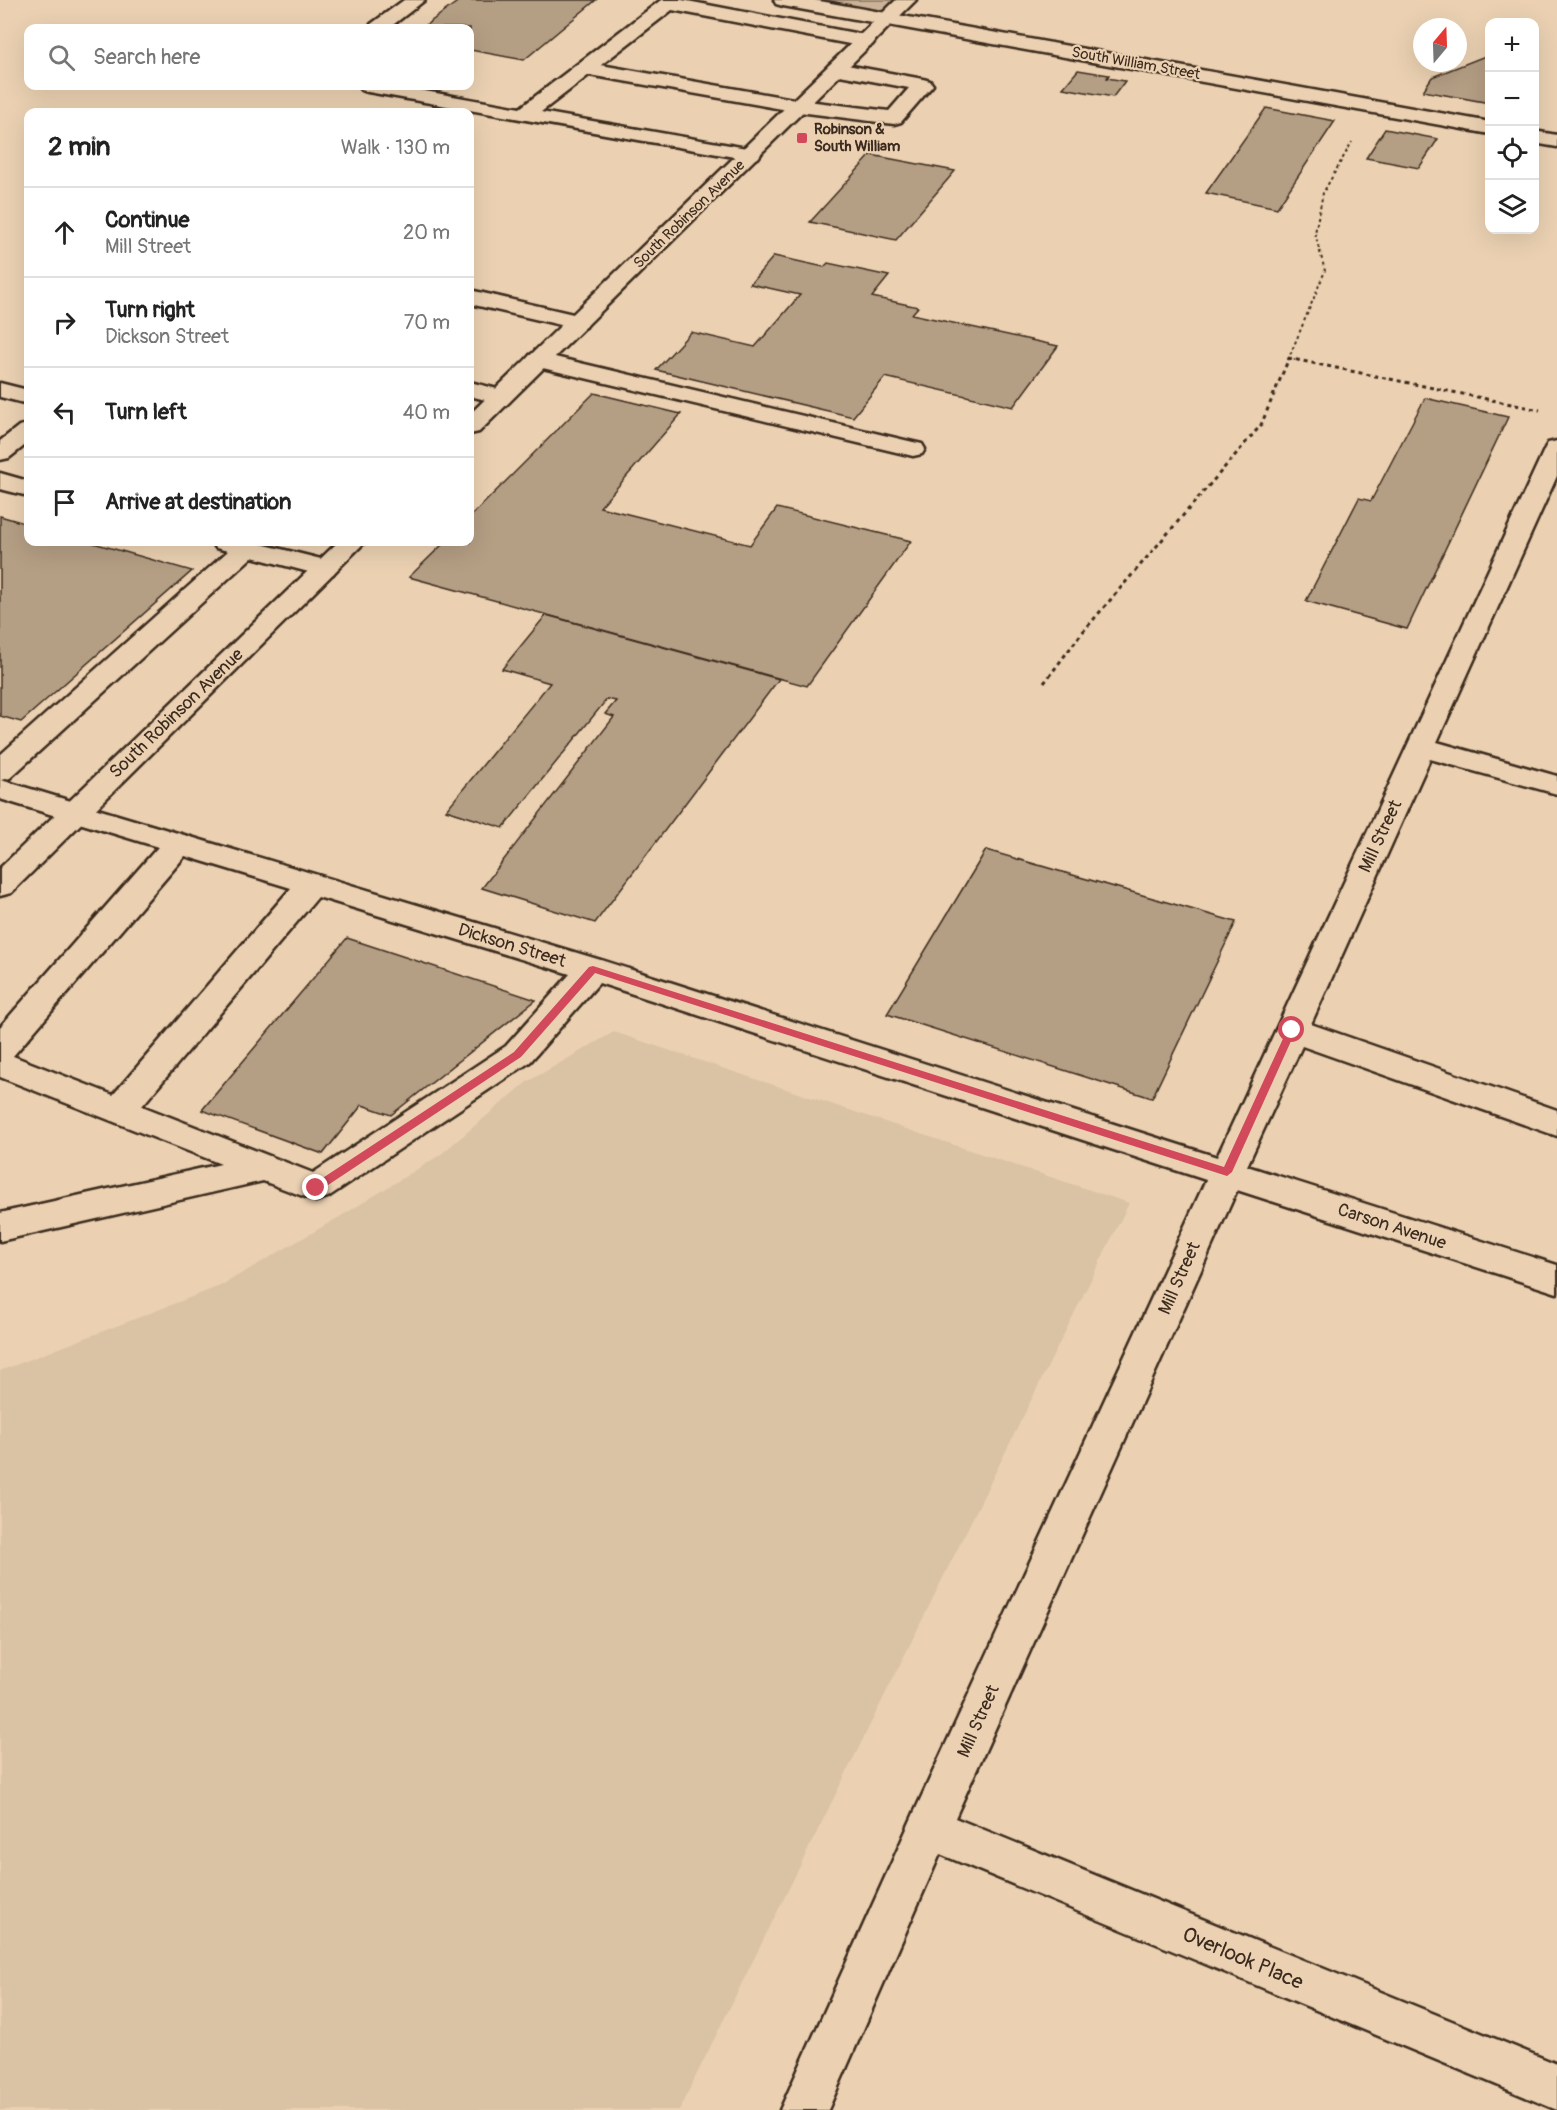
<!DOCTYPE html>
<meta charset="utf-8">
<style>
body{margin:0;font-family:Pangolin,sans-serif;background:#f6f6f6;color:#222}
.controls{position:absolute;right:18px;top:18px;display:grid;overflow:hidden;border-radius:12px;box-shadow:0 6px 24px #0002}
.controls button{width:54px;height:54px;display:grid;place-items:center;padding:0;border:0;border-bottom:2px solid #e0e0e0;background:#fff;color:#222;font:30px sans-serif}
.compass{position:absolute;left:1413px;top:18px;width:54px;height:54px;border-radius:50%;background:#fff;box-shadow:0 6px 24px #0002;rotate:19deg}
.stop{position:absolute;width:18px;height:18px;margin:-14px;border:4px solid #d1495b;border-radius:50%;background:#fff}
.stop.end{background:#d1495b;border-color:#fff;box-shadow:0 2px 6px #0008}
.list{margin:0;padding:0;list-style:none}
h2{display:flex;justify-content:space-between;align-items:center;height:78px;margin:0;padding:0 24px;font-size:26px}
h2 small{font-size:20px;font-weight:400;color:#767676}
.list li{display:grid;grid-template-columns:39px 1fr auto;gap:18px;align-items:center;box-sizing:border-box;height:90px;padding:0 24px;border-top:2px solid #e0e0e0}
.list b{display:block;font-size:22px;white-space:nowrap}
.list p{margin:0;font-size:20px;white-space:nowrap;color:#767676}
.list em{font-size:20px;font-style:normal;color:#767676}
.icon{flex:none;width:33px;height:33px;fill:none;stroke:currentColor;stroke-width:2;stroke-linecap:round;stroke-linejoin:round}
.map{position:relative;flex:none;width:1557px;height:2110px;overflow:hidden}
.search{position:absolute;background:#fff;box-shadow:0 6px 24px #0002;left:24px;top:24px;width:450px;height:66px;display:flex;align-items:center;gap:15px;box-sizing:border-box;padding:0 21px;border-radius:12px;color:#767676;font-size:22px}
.panel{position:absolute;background:#fff;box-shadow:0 6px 24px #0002;left:24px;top:108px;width:450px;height:438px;border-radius:12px}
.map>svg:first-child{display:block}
.built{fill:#dac2a4}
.green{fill:#cbb397;stroke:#836e5a;stroke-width:1.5}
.building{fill:#b49e84;stroke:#3b2a1e;stroke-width:1.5}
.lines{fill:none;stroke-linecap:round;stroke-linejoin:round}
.minor-casing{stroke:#3b2a1e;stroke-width:5}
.highway-casing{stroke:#3b2a1e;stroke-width:5}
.path-far1{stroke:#3b2a1e;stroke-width:2;stroke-dasharray:3 3;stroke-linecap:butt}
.path{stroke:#3b2a1e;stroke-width:3;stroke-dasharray:4 4;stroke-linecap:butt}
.minor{fill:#ebd1b2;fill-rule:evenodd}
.highway{fill:#ebd1b2;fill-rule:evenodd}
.route{fill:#d1495b}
.poi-dot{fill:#d1495b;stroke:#ebd1b2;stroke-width:2}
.labels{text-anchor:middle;stroke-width:4.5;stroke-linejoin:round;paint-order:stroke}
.far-street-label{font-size:15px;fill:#3b2a1e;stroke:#ebd1b2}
.far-poi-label{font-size:15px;font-weight:bold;fill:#3b2a1e;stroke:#ebd1b2;text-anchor:start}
.street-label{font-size:18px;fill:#3b2a1e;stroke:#ebd1b2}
.near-street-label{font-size:21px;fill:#3b2a1e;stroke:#ebd1b2}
</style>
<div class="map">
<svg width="1557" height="2110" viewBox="0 0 1557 2110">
<rect width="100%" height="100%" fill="#ebd1b2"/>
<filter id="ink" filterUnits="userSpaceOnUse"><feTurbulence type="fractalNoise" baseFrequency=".0167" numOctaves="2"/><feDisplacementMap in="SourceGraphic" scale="12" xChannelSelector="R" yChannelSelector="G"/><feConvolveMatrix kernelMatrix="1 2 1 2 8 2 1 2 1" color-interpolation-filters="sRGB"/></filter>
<g filter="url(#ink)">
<polygon class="built" points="614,1032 1129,1203 679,2110 0,2110 0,1371 220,1286 348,1212 440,1155 527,1082"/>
<polygon class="green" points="791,0 907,0 890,18"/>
<g class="building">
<polygon points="460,0 596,0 524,60 470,50 470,28 422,28"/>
<polygon points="1490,54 1490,103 1423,91 1432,77"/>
<polygon points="1078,70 1109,75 1107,78 1125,81 1113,97 1063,88"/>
<polygon points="1266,108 1335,121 1277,208 1206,193"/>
<polygon points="1385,129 1438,139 1419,168 1366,158"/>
<polygon points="871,155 955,171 896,240 810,222"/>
<polygon points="774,256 824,267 828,263 889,276 872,297 918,307 912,314 1058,346 1013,407 885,377 853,417 656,370 691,332 755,347 800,295 750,284"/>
<polygon points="594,393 681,414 600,507 750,545 777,508 911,541 807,686 409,577 445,542 470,542 470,517"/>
<polygon points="1425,398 1508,417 1407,629 1306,601 1359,498 1371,501"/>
<polygon points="0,516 28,524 28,542 90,542 192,571 21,722 0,716"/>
<polygon points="546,615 779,679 595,923 482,888 614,717 605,714 616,701 607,699 503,828 446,810 550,683 502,669"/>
<polygon points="986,850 1236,922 1152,1098 887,1014"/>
<polygon points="347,938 536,1000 391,1115 362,1105 323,1154 202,1110"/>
</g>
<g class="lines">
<g class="minor-casing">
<g id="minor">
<polygon points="404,0 425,0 389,28 369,28 371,24"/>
<polygon points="661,0 682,0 865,35 872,37 875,41 872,45 865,47 672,10 601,65 799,100 889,111 909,88 829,73 826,69 829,65 836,63 923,79 930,81 933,85 901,122 894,124 799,112 589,75 541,112 758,150 761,154 758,158 751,160 368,92 361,90 358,86 397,86 520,108"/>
<polygon points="774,0 814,0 1490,122 1490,134 783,6 776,4"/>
<polygon points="1534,131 1557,135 1557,147 1534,143"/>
<polygon points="470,290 586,317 589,322 586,327 578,329 470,304"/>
<polygon points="538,353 913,442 922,444 925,449 922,454 913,456 530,365 526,360 530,355"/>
<polygon points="470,382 509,392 513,397 509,402 501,404 470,396"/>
<polygon points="0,383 28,390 28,404 0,397"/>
<polygon points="28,424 28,443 9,458 0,460 0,441 19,426"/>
<path d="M 1557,441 L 1557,476 L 1437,742 L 1557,776 L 1557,794 L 1430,759 L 1311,1024 L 1557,1110 L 1557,1136 L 1302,1046 L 1247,1166 L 1557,1265 L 1557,1293 L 1237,1190 L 955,1818 L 1557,2064 L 1557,2110 L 940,1854 L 828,2110 L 780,2110 L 914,1813 L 1206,1180 L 599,983 L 530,1062 L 328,1197 L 316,1201 L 263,1181 L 0,1241 L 0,1213 L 221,1164 L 0,1077 L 0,1027 L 158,847 L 0,799 L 0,755 L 228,551 L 216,548 L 212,542 L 253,542 L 333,562 L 337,568 L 333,574 L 324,576 L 252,557 L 10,778 L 1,780 L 604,961 L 1217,1157 L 1545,448 L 1548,443 ZM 185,856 L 291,888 L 113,1095 L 13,1056 ZM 318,897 L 570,974 L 506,1046 L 313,1173 L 142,1106 Z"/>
<polygon points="0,473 28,481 28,496 0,489"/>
</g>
</g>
<g class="highway-casing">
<g id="highway">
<polygon points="896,0 916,0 479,432 470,434 470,414"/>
<polygon points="338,542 365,542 11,893 0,896 0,868"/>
</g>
</g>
<g class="path-far1">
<polyline points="1288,358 1295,360"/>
<polyline points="1288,360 1325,271 1315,233 1323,193 1352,142"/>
</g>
<g class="path">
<polyline points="1288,358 1540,410"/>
<polyline points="1044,683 1081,634 1261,425 1289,358"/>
</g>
<use href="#minor" class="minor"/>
<use href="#highway" class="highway"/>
</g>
</g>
<polygon class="route" points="593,966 1224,1167 1287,1030 1292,1026 1296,1030 1232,1172 1227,1176 595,973 521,1057 319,1191 312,1191 312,1185 514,1052 589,967"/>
<rect class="poi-dot" x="796" y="132" width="12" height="12" rx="3"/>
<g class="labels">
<g class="far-street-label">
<text transform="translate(1136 63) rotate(10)" y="5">South William Street</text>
<text transform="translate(689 214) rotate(-44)" y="5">South Robinson Avenue</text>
</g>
<g class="far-poi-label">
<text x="814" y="134">Robinson &amp;<tspan x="814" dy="17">South William</tspan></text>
</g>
<g class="street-label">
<text transform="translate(176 713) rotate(-44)" y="6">South Robinson Avenue</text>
<text transform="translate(1380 836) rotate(-65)" y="6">Mill Street</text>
<text transform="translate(512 945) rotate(17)" y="6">Dickson Street</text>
<text transform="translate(1392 1226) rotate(18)" y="6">Carson Avenue</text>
<text transform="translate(1179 1278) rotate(-66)" y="6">Mill Street</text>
<text transform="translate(978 1721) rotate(-66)" y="6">Mill Street</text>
</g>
<g class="near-street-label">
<text transform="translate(1243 1958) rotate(23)" y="7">Overlook Place</text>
</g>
</g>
</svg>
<div class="controls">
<button>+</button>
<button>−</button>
<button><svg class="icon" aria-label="locate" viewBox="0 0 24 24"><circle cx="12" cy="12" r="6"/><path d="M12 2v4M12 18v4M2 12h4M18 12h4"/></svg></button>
<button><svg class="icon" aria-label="layers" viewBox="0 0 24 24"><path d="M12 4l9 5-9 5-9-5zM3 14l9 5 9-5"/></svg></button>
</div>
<svg class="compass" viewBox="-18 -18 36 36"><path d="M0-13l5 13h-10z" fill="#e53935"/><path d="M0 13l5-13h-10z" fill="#767676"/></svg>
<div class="stop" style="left:1292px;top:1030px"></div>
<div class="stop end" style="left:316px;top:1188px"></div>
<div class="search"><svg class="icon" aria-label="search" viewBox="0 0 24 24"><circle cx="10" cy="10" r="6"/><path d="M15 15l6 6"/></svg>Search here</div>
<section class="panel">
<h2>2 min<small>Walk · 130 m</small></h2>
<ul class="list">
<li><svg class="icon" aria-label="ahead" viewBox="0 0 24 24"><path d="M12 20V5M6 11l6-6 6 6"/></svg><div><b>Continue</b><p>Mill Street</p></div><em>20 m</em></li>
<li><svg class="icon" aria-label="right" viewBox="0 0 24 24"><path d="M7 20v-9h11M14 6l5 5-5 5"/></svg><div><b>Turn right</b><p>Dickson Street</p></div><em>70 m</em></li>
<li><svg class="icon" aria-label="left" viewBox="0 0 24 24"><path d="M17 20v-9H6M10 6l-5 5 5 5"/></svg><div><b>Turn left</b></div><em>40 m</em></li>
<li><svg class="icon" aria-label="arrive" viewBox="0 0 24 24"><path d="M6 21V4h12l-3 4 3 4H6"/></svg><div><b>Arrive at destination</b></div></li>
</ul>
</section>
</div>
